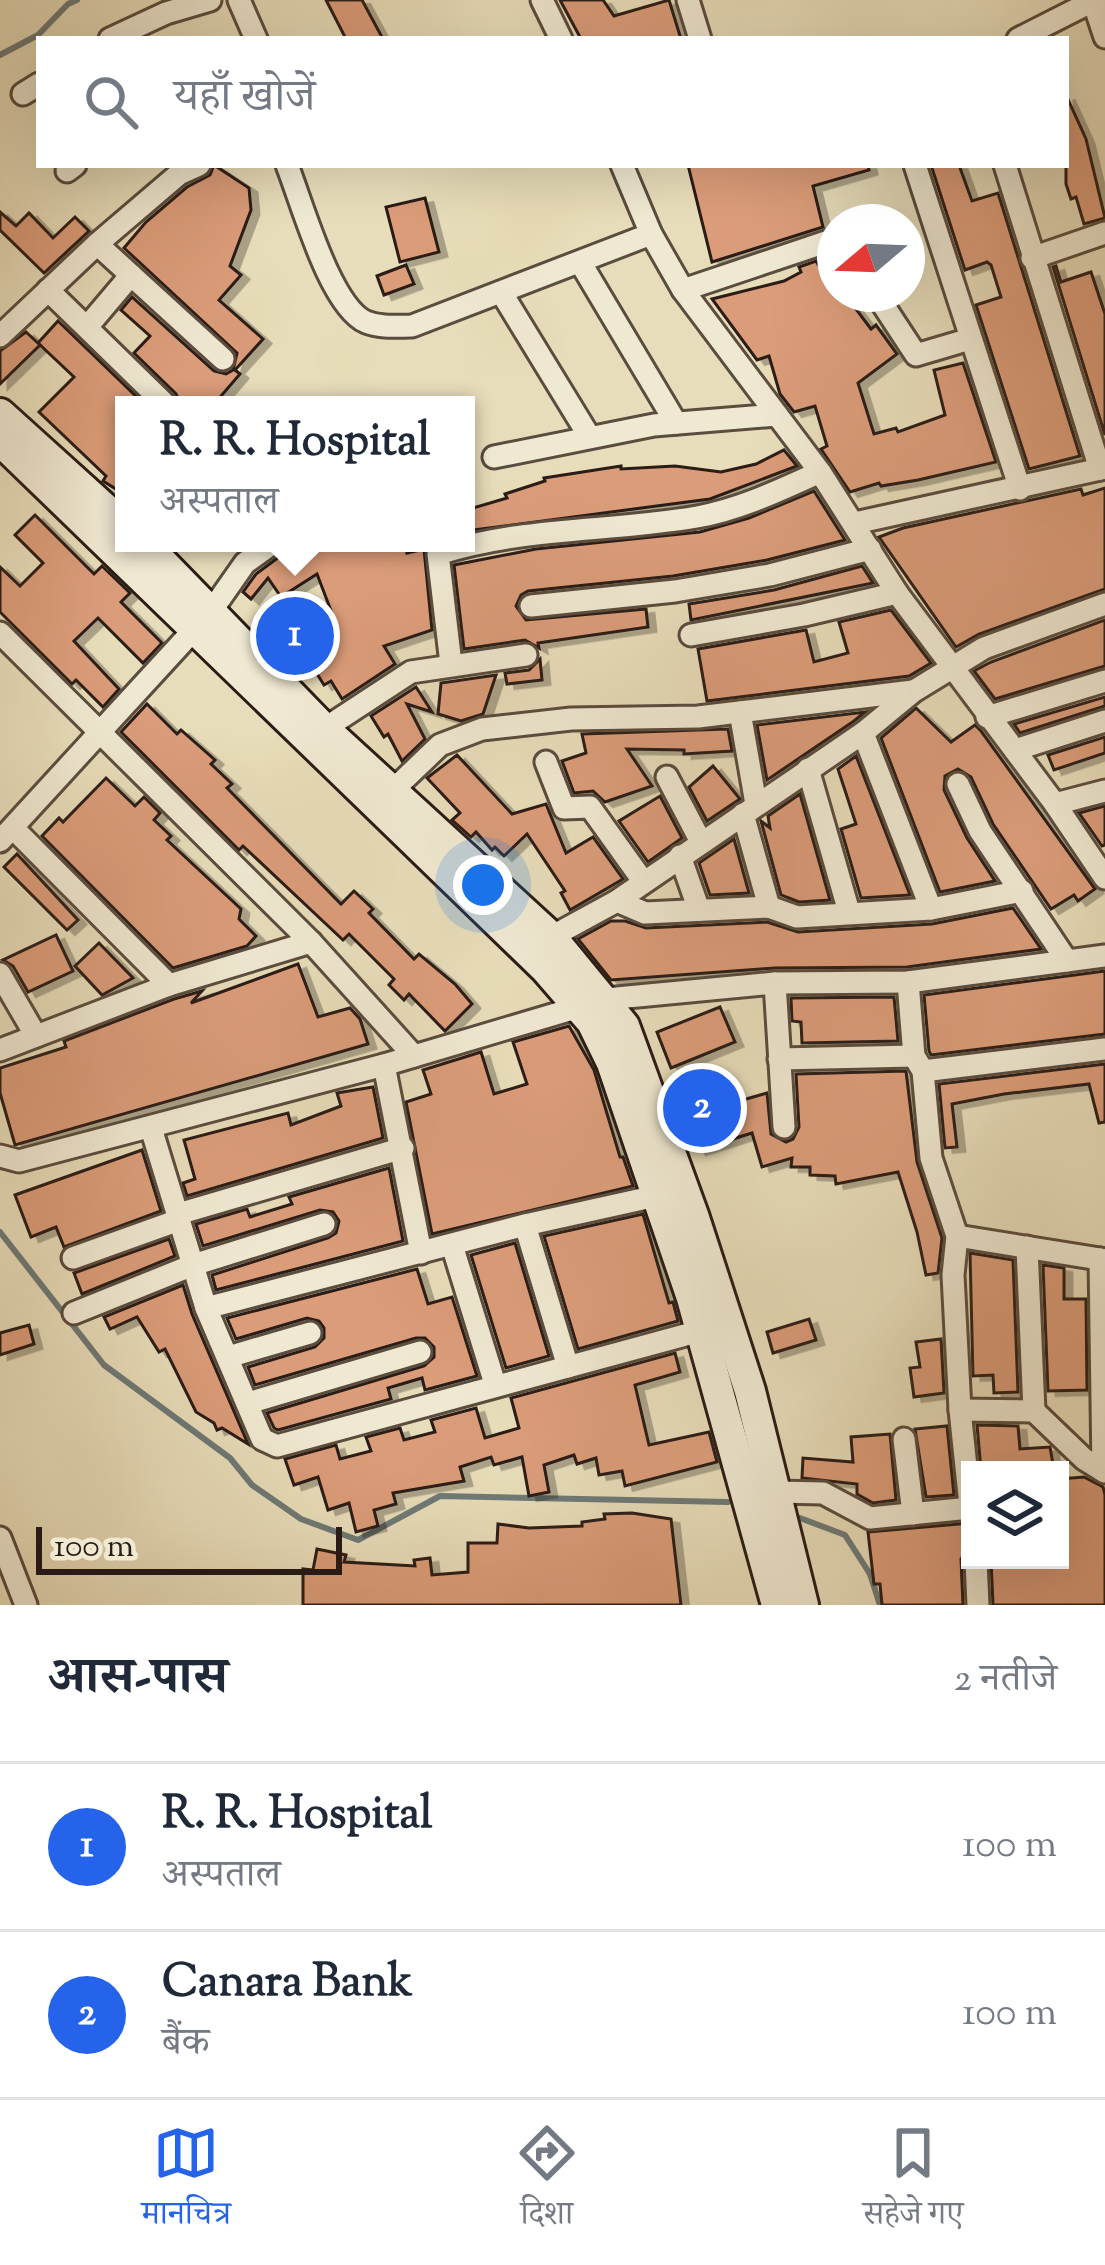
<!DOCTYPE html>
<html lang="hi">
<meta charset="utf-8">
<style>
body{margin:0;font-family:"Sorts Mill Goudy","Noto Serif Devanagari",serif;background:#f6f6f7;color:#1f2937}
.controls{position:absolute;right:36px;bottom:36px;display:grid;overflow:hidden;border-radius:0px;box-shadow:0 12px 48px #0002}
.controls button{width:108px;height:108px;display:grid;place-items:center;padding:0;border:0;border-bottom:3px solid #e0e1e3;background:#fff;color:#1f2937;font:60px sans-serif}
.compass{position:absolute;left:817px;top:204px;width:108px;height:108px;border-radius:50%;background:#fff;box-shadow:0 12px 48px #0002;rotate:251deg}
.scale{position:absolute;left:36px;bottom:30px;width:306px;box-sizing:border-box;padding-left:12px;border:6px solid #2a1b15;border-top:0;font-size:33px;line-height:42px;white-space:nowrap;color:#2a1b15;-webkit-text-stroke:9px #f0e9d2;paint-order:stroke}
.you{position:absolute;left:483px;top:885px;width:42px;height:42px;margin:-30px;border:9px solid #fff;border-radius:50%;background:#1a73e8;box-shadow:0 0 0 18px #1a73e833}
.badge{display:grid;place-items:center;width:78px;height:78px;border-radius:50%;background:#2563eb;color:#fff;font-size:39px;font-weight:700}
.pin{position:absolute;translate:-50% -50%;border:6px solid #fff;box-shadow:0 3px 12px #0006}
.popup{position:absolute;left:115px;top:396px;width:360px;height:156px;box-sizing:border-box;display:grid;place-content:center;border-radius:0px;background:#fff;filter:drop-shadow(0 3px 9px #0005);font-size:39px;white-space:nowrap;color:#747a83}
.popup b{font-size:45px;color:#1f2937}
.popup::after{content:'';position:absolute;left:50%;top:100%;margin-left:-24px;border:24px solid transparent;border-top-color:#fff}
.list{margin:0;padding:0;list-style:none}
h2{display:flex;justify-content:space-between;align-items:center;height:156px;margin:0;padding:0 48px;font-size:51px}
h2 small{font-size:39px;font-weight:400;color:#747a83}
.list li{display:grid;grid-template-columns:78px 1fr auto;gap:36px;align-items:center;box-sizing:border-box;height:168px;padding:0 48px;border-top:3px solid #e0e1e3}
.list b{display:block;font-size:45px;white-space:nowrap}
.list p{margin:0;font-size:39px;white-space:nowrap;color:#747a83}
.list em{font-size:39px;font-style:normal;color:#747a83}
.icon{flex:none;width:66px;height:66px;fill:none;stroke:currentColor;stroke-width:2;stroke-linecap:round;stroke-linejoin:round}
.map{position:relative;flex:none;width:1105px;height:1605px;overflow:hidden}
.search{position:absolute;background:#fff;box-shadow:0 12px 48px #0002;left:36px;right:36px;top:36px;height:132px;display:flex;align-items:center;gap:30px;box-sizing:border-box;padding:0 42px;border-radius:0px;color:#747a83;font-size:45px}
.sheet{height:492px;background:#fff}
nav{display:flex;justify-content:space-around;align-items:center;box-sizing:border-box;height:168px;border-top:3px solid #e0e1e3;background:#fff;font-size:33px;color:#747a83}
nav a{display:grid;justify-items:center;gap:6px}
nav .on{color:#2563eb}
.map>svg:first-child{display:block}
.lines{fill:none;stroke-linecap:round;stroke-linejoin:round}
.stream{stroke:#6e7a77;stroke-width:6}
.building{fill:#db9c79;stroke:#2a1b15;stroke-width:3;filter:url(#shadow)}
.street-casing{stroke:#5a4c3e;stroke-width:27}
.secondary-casing{stroke:#2a1b15;stroke-width:36}
.street{stroke:#f0e9d2;stroke-width:21}
.secondary{stroke:#f0e9d2;stroke-width:30}
</style>
<div class="map">
<svg width="1105" height="1605" viewBox="0 0 1105 1605">
<defs>
<filter id="shadow"><feDropShadow dx="8" dy="4.5" stdDeviation="0" flood-color="#0004"/></filter>
</defs>
<rect width="100%" height="100%" fill="#e8ddba"/>
<filter id="stains"><feTurbulence type="fractalNoise" baseFrequency=".00167" numOctaves="4"/><feColorMatrix values="0 0 0 0 .2 0 0 0 0 .09 0 0 0 0 .02 0 0 0 .5 -.17"/></filter>
<radialGradient id="worn" r=".72"><stop offset=".6" stop-color="#630" stop-opacity="0"/><stop offset="1" stop-color="#630" stop-opacity=".3"/></radialGradient>
<g class="lines">
<g class="stream">
<polyline points="0,55 38,35 68,4 77,0"/>
<polyline points="0,1232 104,1365 230,1458 252,1485 301,1519 358,1540 440,1496 728,1502"/>
<polyline points="800,1518 845,1535 870,1574 880,1605"/>
</g>
</g>
<g class="building">
<polygon points="326,0 362,0 383,39 346,39"/>
<polygon points="560,0 603,0 614,16 669,0 681,39 581,39"/>
<polygon points="1066,95 1086,139 1105,218 1084,224 1076,197 1071,199 1066,184"/>
<polygon points="214,165 249,188 251,210 230,266 241,275 219,300 263,339 235,370 240,374 221,396 231,405 181,405 176,394 134,353 150,336 121,310 132,297 214,371 226,374 233,370 237,353 124,248 146,222 187,187 210,175"/>
<polygon points="688,165 868,165 869,170 813,186 823,227 712,262"/>
<polygon points="931,165 959,165 972,201 998,193 1080,456 1029,469 976,305 1001,297 991,265 987,262 965,270"/>
<polygon points="425,198 439,252 400,262 386,207"/>
<polygon points="0,212 16,226 29,213 53,238 75,217 89,231 44,273 0,230"/>
<polygon points="816,261 835,294 843,301 847,297 871,329 876,325 897,354 858,383 874,434 896,428 898,432 945,415 934,370 963,363 996,462 918,480 881,486 879,483 850,492 821,449 827,446 815,406 794,412 780,394 769,356 757,360 712,299 784,281 801,272 799,267"/>
<polygon points="406,265 414,284 384,295 377,276"/>
<polygon points="1056,266 1061,282 1091,272 1105,314 1105,435 1053,267"/>
<polygon points="58,321 145,405 124,405 124,494 103,481 106,476 39,412 74,377 38,343"/>
<polygon points="26,332 40,345 0,384 0,351"/>
<polygon points="784,450 797,466 710,499 466,531 466,510 507,498 505,494 545,481 544,478 621,466 621,469 675,466 721,472 756,464"/>
<polygon points="1105,488 1105,589 979,634 956,647 879,537 903,528 1081,489 1083,495"/>
<polygon points="814,491 845,540 767,560 673,576 528,591 521,595 516,606 526,620 646,609 648,627 538,643 539,648 525,640 464,649 454,565 536,549 700,532 749,518"/>
<polygon points="35,515 94,574 102,566 130,593 121,602 162,643 143,663 98,618 74,641 119,689 103,707 76,680 72,684 0,612 0,567 20,586 43,563 15,535"/>
<polygon points="288,543 407,543 407,553 424,549 432,630 384,646 395,664 342,699 331,681 324,685 309,661 315,657 302,634 333,616 317,574 281,597 268,578 251,599 243,592 256,574 283,554"/>
<polygon points="862,566 873,583 691,620 689,604 774,590"/>
<polygon points="891,610 931,663 909,676 707,701 698,649 806,630 814,662 848,653 839,622"/>
<polygon points="1105,620 1105,666 995,699 974,671 991,662"/>
<polygon points="540,659 542,680 507,684 505,673 529,670"/>
<polygon points="496,675 483,714 461,721 438,714 441,683"/>
<polygon points="416,687 432,712 407,704 425,739 402,761 388,734 384,737 371,716"/>
<polygon points="1105,697 1105,706 1020,733 1014,724"/>
<polygon points="147,704 177,734 181,730 215,760 211,764 232,784 227,788 341,904 354,891 373,909 369,913 414,959 419,954 455,984 472,1004 445,1031 409,994 404,1000 389,985 394,979 349,934 343,940 243,846 239,850 121,732"/>
<polygon points="916,708 951,742 975,725 981,731 1095,889 1078,901 1074,895 1051,909 993,824 971,777 958,769 945,776 944,790 967,838 995,881 940,892 881,738"/>
<polygon points="865,712 854,721 767,780 757,725"/>
<polygon points="728,729 732,751 684,754 684,750 627,749 652,786 605,802 593,791 574,793 562,761 586,753 582,734"/>
<polygon points="1105,737 1105,753 1054,770 1048,755"/>
<polygon points="457,755 512,814 546,804 566,853 593,837 623,879 570,910 561,893 565,891 527,834 504,856 495,847 492,850 476,832 471,837 452,820 460,813 427,778"/>
<polygon points="856,756 910,895 861,898 841,829 856,824 838,769"/>
<polygon points="713,766 740,799 707,821 689,787"/>
<polygon points="106,778 135,806 144,797 160,813 154,820 171,836 167,840 241,909 239,919 256,936 247,946 173,968 42,836 59,818 63,822"/>
<polygon points="800,794 830,900 799,902 781,895 761,821 770,828 768,816"/>
<polygon points="660,796 682,838 648,862 619,821"/>
<polygon points="1105,806 1105,845 1102,846 1079,813"/>
<polygon points="734,839 749,893 710,895 699,863"/>
<polygon points="17,854 78,920 67,930 4,867"/>
<polygon points="1013,908 1041,949 907,967 775,968 611,980 578,939 611,921 625,921 646,928 767,922 798,932 932,924"/>
<polygon points="56,935 73,971 28,992 13,966 3,960"/>
<polygon points="99,943 133,978 102,995 75,966"/>
<polygon points="298,964 318,1017 350,1008 360,1019 368,1044 15,1145 0,1093 0,1068 66,1047 64,1041 174,999 202,991 191,1003"/>
<polygon points="1105,971 1105,1034 931,1055 929,1051 924,995"/>
<polygon points="894,997 898,1041 802,1043 801,1022 792,1021 791,998"/>
<polygon points="720,1007 735,1042 671,1068 657,1032"/>
<polygon points="569,1026 594,1070 620,1157 623,1157 633,1186 432,1234 406,1102 431,1094 423,1070 481,1052 494,1094 527,1084 513,1042"/>
<polygon points="1105,1064 1105,1122 1099,1123 1089,1084 1004,1094 952,1104 957,1147 945,1148 939,1084"/>
<polygon points="906,1071 917,1162 942,1238 938,1273 926,1275 917,1232 898,1172 836,1184 835,1176 810,1175 810,1167 791,1167 792,1158 762,1167 752,1133 698,1150 687,1116 767,1093 771,1134 786,1142 793,1139 799,1127 796,1074"/>
<polygon points="373,1087 383,1138 187,1196 183,1183 195,1179 184,1140 288,1113 291,1125 341,1106 337,1093"/>
<polygon points="142,1150 161,1211 64,1247 56,1227 31,1237 15,1195"/>
<polygon points="389,1168 403,1241 216,1290 212,1275 328,1238 336,1233 339,1221 333,1212 320,1210 203,1246 196,1224 247,1209 250,1217 292,1204 289,1197"/>
<polygon points="643,1214 669,1303 673,1302 678,1321 578,1349 544,1236"/>
<polygon points="169,1239 175,1256 82,1294 74,1273"/>
<polygon points="515,1243 549,1356 506,1368 471,1255"/>
<polygon points="970,1253 1013,1260 1018,1392 994,1393 993,1375 973,1376"/>
<polygon points="1043,1265 1064,1268 1064,1299 1086,1299 1087,1390 1048,1391"/>
<polygon points="417,1269 428,1304 452,1297 477,1376 425,1390 422,1378 388,1388 391,1399 278,1430 274,1428 267,1413 424,1366 434,1357 434,1347 425,1338 416,1338 255,1385 248,1367 315,1347 324,1338 324,1328 319,1321 307,1318 236,1339 227,1318"/>
<polygon points="183,1285 192,1314 248,1444 222,1428 217,1430 214,1423 196,1412 165,1349 159,1352 137,1317 110,1329 104,1317"/>
<polygon points="809,1319 816,1340 773,1353 767,1332"/>
<polygon points="29,1325 34,1344 0,1355 0,1333"/>
<polygon points="941,1339 944,1393 914,1397 910,1368 920,1367 916,1342"/>
<polygon points="675,1353 680,1372 635,1385 649,1445 709,1432 717,1462 625,1486 622,1471 599,1475 596,1458 577,1464 574,1455 544,1465 549,1492 529,1496 522,1457 494,1465 491,1457 460,1467 464,1481 393,1493 396,1504 374,1510 378,1526 356,1532 349,1503 328,1510 318,1477 294,1485 285,1459 336,1445 340,1459 371,1451 366,1437 400,1428 404,1440 435,1432 431,1420 476,1408 485,1438 519,1428 511,1398"/>
<polygon points="977,1425 1018,1426 1020,1449 1050,1447 1054,1470 981,1470"/>
<polygon points="947,1426 954,1495 926,1497 915,1429"/>
<polygon points="890,1434 896,1500 873,1503 857,1494 857,1484 802,1478 803,1458 853,1462 851,1437"/>
<polygon points="1084,1477 1103,1487 1105,1495 1105,1605 993,1605 991,1560 1063,1560 1060,1479"/>
<polygon points="632,1513 671,1519 681,1605 303,1605 303,1569 313,1570 317,1549 346,1555 344,1562 415,1566 414,1560 430,1558 432,1575 468,1572 468,1543 497,1543 498,1524 529,1528 582,1526 582,1522 605,1519 604,1514"/>
<polygon points="970,1523 970,1547 961,1559 963,1605 882,1605 880,1584 874,1584 868,1532"/>
</g>
<g class="lines">
<g class="street-casing">
<g id="street">
<polyline points="239,0 256,39"/>
<polyline points="542,0 561,39"/>
<polyline points="688,0 700,39"/>
<polyline points="1093,1 1105,37"/>
<polyline points="110,39 166,13 210,0"/>
<polyline points="1018,39 1095,0"/>
<polyline points="23,94 39,84"/>
<path d="M 287,165 C 302,203 330,306 366,322 C 381,328 397,326 412,326 L 651,234"/>
<polyline points="622,165 651,234 683,290 820,472 897,593 1055,804 1105,878"/>
<polyline points="915,165 1020,489"/>
<polyline points="1005,165 1100,469"/>
<polyline points="67,171 75,165"/>
<polyline points="97,244 223,359"/>
<polyline points="1032,258 1105,233"/>
<polyline points="580,262 676,423"/>
<polyline points="48,290 166,405"/>
<polyline points="683,290 835,239"/>
<polyline points="501,292 589,436"/>
<polyline points="876,294 916,355 970,339"/>
<polyline points="87,327 131,275"/>
<polyline points="0,336 97,244 179,174 199,165"/>
<polyline points="494,457 654,425 777,415"/>
<polyline points="855,523 1105,468"/>
<polyline points="531,606 675,591 770,575 870,549"/>
<polyline points="0,633 311,942 414,1056"/>
<polyline points="691,635 804,615 897,593"/>
<path d="M 451,664 L 438,554 C 522,527 611,532 697,517 C 741,509 780,490 820,472"/>
<polyline points="740,712 756,804"/>
<polyline points="987,717 1105,681"/>
<polyline points="324,729 411,672 526,655"/>
<polyline points="863,733 931,909"/>
<polyline points="1015,750 1105,721"/>
<polyline points="546,762 564,808 590,807 643,881"/>
<polyline points="808,769 849,912"/>
<polyline points="667,777 701,842"/>
<polyline points="958,784 980,831 1067,961"/>
<polyline points="391,792 440,745 482,729 571,719 698,717 913,691"/>
<polyline points="1055,804 1105,791"/>
<polyline points="743,814 769,907"/>
<polyline points="14,829 169,985"/>
<polyline points="0,841 212,610 245,563 273,543"/>
<polyline points="680,856 699,910"/>
<polyline points="617,901 645,913 769,907 797,917 931,909 1022,891"/>
<polyline points="551,937 617,901 863,733 914,691 984,648 1105,604"/>
<polyline points="0,974 36,1036"/>
<polyline points="908,982 914,1056 923,1071 931,1158 957,1236 953,1275 960,1410 970,1505"/>
<polyline points="775,983 784,1127"/>
<polyline points="0,1050 169,985 311,942"/>
<polyline points="779,1059 914,1056"/>
<polyline points="384,1065 421,1253"/>
<polyline points="923,1071 1105,1049"/>
<polyline points="151,1128 206,1308 262,1439 277,1446 711,1328"/>
<polyline points="0,1156 19,1161 384,1065 606,999 775,983 908,982 1105,956"/>
<polyline points="178,1214 403,1148"/>
<polyline points="525,1225 568,1367"/>
<polyline points="957,1236 1105,1260"/>
<polyline points="452,1245 495,1384"/>
<polyline points="1027,1247 1034,1411"/>
<polyline points="73,1258 179,1220"/>
<polyline points="1100,1259 1103,1471"/>
<polyline points="206,1308 525,1225 656,1196"/>
<polyline points="74,1313 193,1265 324,1224"/>
<polyline points="228,1357 310,1333"/>
<polyline points="248,1403 420,1352"/>
<polyline points="960,1410 1034,1411 1084,1459 1105,1472"/>
<polyline points="904,1439 913,1514"/>
<polyline points="776,1492 823,1493 870,1518 970,1508"/>
<polyline points="0,1538 26,1605"/>
<polyline points="976,1560 978,1605"/>
</g>
</g>
<g class="secondary-casing">
<g id="secondary">
<polyline points="0,414 124,526"/>
<polyline points="0,440 545,968 592,1022 612,1063 692,1298 777,1605"/>
<polyline points="143,543 324,729 551,937 624,1026 694,1218 750,1391 803,1605"/>
</g>
</g>
<use href="#street" class="street"/>
<use href="#secondary" class="secondary"/>
</g>
<rect width="100%" height="100%" filter="url(#stains)"/>
<rect width="100%" height="100%" fill="url(#worn)"/>
</svg>
<div class="controls">
<button><svg class="icon" aria-label="layers" viewBox="0 0 24 24"><path d="M12 4l9 5-9 5-9-5zM3 14l9 5 9-5"/></svg></button>
</div>
<svg class="compass" viewBox="-18 -18 36 36"><path d="M0-13l5 13h-10z" fill="#e53935"/><path d="M0 13l5-13h-10z" fill="#747a83"/></svg>
<div class="scale">100 m</div>
<div class="you"></div>
<div class="pin badge" style="left:295px;top:636px">1</div>
<div class="popup"><b>R. R. Hospital</b>अस्पताल</div>
<div class="pin badge" style="left:702px;top:1108px">2</div>
<div class="search"><svg class="icon" aria-label="search" viewBox="0 0 24 24"><circle cx="10" cy="10" r="6"/><path d="M15 15l6 6"/></svg>यहाँ खोजें</div>
</div>
<section class="sheet">
<h2>आस-पास<small>2 नतीजे</small></h2>
<ul class="list">
<li><span class="badge">1</span><div><b>R. R. Hospital</b><p>अस्पताल</p></div><em>100 m</em></li>
<li><span class="badge">2</span><div><b>Canara Bank</b><p>बैंक</p></div><em>100 m</em></li>
</ul>
</section>
<nav>
<a class="on"><svg class="icon" aria-label="map" viewBox="0 0 24 24"><path d="M3 6l6-2 6 2 6-2v14l-6 2-6-2-6 2zM9 4v14M15 6v14"/></svg>मानचित्र</a>
<a><svg class="icon" aria-label="directions" viewBox="0 0 24 24"><path d="M12 3l9 9-9 9-9-9zM9 14v-3h6M13 9l2 2-2 2"/></svg>दिशा</a>
<a><svg class="icon" aria-label="saved" viewBox="0 0 24 24"><path d="M7 4h10v16l-5-4-5 4z"/></svg>सहेजे गए</a>
</nav>
